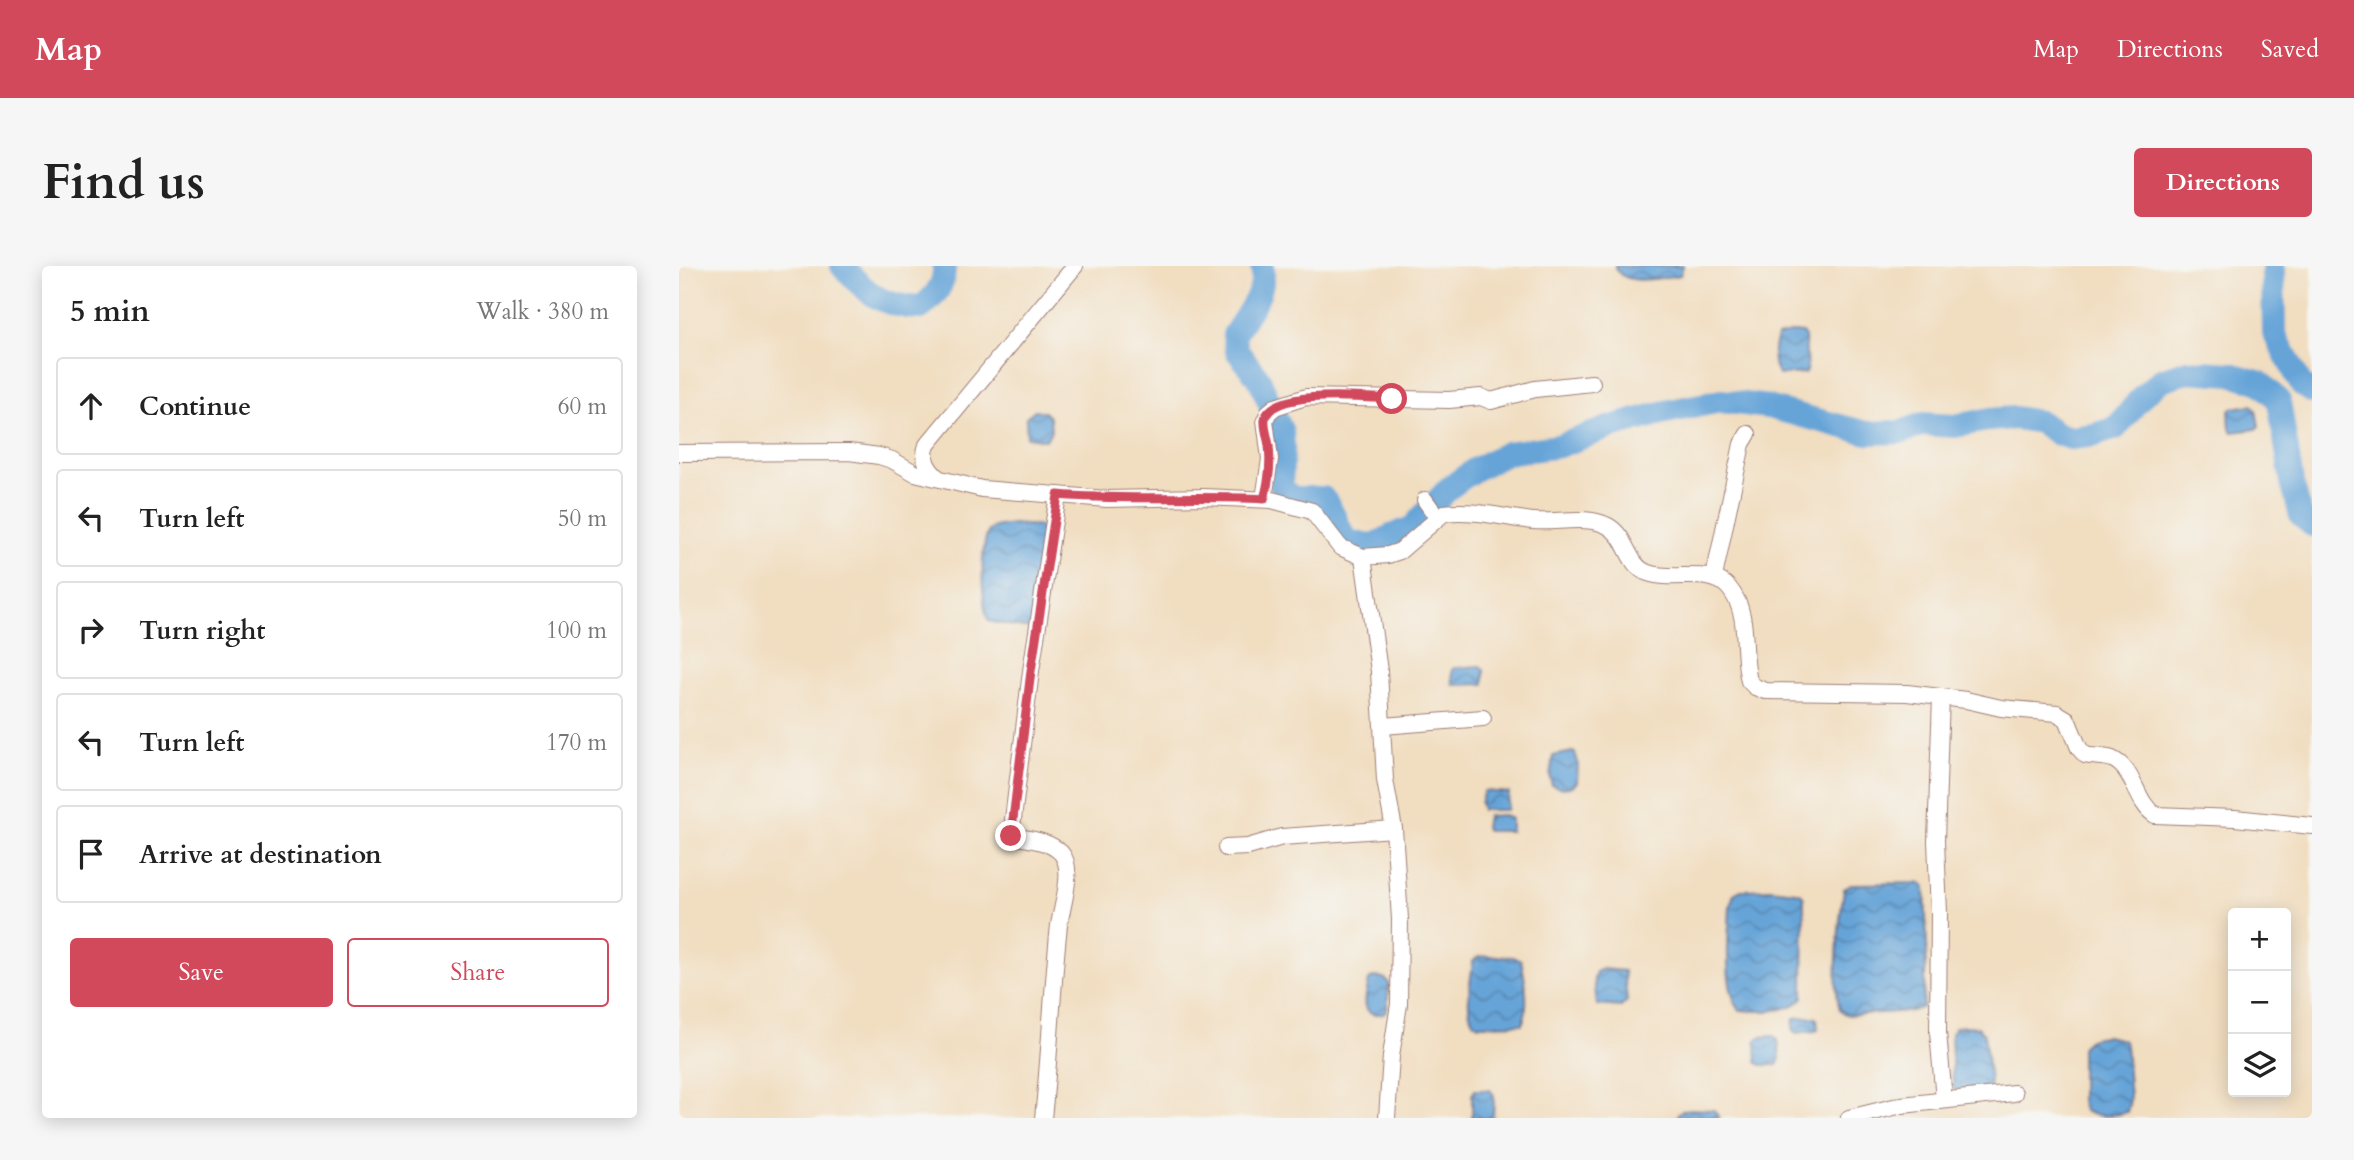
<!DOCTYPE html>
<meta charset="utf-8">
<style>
body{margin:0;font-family:Cardo,serif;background:#f6f6f6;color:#222}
.controls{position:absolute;right:21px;bottom:21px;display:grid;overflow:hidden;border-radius:7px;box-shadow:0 4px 18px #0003}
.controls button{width:63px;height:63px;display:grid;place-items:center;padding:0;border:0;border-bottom:2px solid #e0e0e0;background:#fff;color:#222;font:35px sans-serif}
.stop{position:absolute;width:21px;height:21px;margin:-16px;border:5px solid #d1495b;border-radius:50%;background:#fff}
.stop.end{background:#d1495b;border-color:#fff;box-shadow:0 2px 7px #0008}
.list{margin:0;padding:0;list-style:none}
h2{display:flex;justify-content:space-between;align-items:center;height:91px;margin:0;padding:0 28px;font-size:30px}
h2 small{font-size:23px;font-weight:400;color:#767676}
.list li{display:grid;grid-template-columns:46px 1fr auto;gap:21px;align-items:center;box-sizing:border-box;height:98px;margin:0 14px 14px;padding:0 14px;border:2px solid #e0e0e0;border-radius:7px}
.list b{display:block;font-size:26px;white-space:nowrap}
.list em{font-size:23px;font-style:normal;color:#767676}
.actions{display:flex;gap:14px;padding:21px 28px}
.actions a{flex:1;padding:16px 0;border:2px solid #d1495b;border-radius:7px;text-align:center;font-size:24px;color:#d1495b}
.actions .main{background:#d1495b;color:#fff}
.icon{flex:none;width:38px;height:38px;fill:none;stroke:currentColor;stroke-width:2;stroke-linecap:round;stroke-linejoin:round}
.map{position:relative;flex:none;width:1633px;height:852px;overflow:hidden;border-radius:7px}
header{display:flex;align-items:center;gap:42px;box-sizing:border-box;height:98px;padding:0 35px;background:#d1495b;color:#fff}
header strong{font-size:33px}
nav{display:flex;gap:38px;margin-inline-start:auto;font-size:24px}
.intro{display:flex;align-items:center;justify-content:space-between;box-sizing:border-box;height:168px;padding:0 42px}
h1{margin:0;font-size:49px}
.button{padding:18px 32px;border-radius:7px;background:#d1495b;color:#fff;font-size:24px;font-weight:700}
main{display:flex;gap:42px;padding:0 42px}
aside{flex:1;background:#fff;border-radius:7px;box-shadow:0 4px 18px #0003}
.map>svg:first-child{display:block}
.water{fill:url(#water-waves);stroke:#586282;stroke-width:2}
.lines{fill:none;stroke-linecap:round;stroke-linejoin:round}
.river{stroke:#66a4d8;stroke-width:24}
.street-casing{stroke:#9e7e75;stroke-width:18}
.street{stroke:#fff;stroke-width:16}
.route{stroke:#d1495b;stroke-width:9}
</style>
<header>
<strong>Map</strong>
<nav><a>Map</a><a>Directions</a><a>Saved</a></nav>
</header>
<div class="intro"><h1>Find us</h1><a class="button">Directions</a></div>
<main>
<aside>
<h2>5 min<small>Walk · 380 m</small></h2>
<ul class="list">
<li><svg class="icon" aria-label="ahead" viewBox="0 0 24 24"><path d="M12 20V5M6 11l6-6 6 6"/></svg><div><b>Continue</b></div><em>60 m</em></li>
<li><svg class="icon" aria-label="left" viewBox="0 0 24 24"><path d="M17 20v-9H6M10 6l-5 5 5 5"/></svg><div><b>Turn left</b></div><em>50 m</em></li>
<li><svg class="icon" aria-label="right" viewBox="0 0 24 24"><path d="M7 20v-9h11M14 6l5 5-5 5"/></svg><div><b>Turn right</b></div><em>100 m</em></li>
<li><svg class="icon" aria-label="left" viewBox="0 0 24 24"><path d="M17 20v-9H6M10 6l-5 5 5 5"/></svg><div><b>Turn left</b></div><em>170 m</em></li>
<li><svg class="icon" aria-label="arrive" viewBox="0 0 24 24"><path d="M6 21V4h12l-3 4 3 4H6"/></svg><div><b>Arrive at destination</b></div></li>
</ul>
<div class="actions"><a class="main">Save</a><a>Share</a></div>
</aside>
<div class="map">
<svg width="1633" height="852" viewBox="0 0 1633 852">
<defs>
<pattern id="water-waves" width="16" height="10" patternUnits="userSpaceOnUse" patternTransform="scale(1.75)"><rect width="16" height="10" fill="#66a4d8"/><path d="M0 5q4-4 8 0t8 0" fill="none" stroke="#5685af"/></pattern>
</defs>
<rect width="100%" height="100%" fill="#f6f6f2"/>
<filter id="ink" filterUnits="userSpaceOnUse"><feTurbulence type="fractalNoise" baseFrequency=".0143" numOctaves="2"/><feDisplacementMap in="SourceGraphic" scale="14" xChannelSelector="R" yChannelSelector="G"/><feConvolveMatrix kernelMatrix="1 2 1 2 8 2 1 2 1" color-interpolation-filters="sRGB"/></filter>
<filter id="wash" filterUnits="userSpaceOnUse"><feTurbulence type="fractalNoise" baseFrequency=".00686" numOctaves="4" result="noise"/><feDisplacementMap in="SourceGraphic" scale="28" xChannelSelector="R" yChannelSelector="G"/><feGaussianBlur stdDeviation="1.57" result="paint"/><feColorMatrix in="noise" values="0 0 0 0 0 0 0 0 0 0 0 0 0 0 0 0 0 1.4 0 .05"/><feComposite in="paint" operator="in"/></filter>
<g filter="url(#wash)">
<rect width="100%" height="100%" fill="#f1ddbf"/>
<g class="water">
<path d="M 936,0 L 1004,0 L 1001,9 C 983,12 943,22 936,0 Z"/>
<path d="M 1116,66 L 1123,67 L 1126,71 L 1128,104 L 1126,107 L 1100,109 C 1092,99 1094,82 1098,70 Z"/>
<polygon points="1573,139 1577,145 1580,160 1577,163 1554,166 1551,163 1550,145 1553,142"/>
<polygon points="356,144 365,146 371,152 372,165 367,174 348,171 347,151"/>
<path d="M 334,258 L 360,260 L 367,272 L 354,361 L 344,362 L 310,355 C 302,344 300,271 312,263 C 317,259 328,259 334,258 Z"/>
<polygon points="801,400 805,404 805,418 774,419 773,404 775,402"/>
<path d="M 893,486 L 896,487 L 899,496 L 898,516 C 893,523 880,523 873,519 L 871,511 L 874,490 Z"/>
<polygon points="805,525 830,527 828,544 803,544 801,537"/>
<polygon points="826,549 832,553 832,565 808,565 806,561 808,550"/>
<path d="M 1242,617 L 1246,621 L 1248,680 L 1244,741 L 1233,745 L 1169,749 L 1162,746 C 1152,723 1161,650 1165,623 L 1172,618 Z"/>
<path d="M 1092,623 L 1117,626 L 1123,628 L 1125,633 L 1124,731 C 1113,747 1079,746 1061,744 C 1043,722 1050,667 1051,640 L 1055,628 L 1062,624 Z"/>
<path d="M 809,690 L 835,691 L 842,694 C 846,711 851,743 843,758 L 800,759 C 782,753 793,710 794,695 L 799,691 Z"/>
<polygon points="924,703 945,705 948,735 942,741 918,739 915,712 917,706"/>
<path d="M 694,711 L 705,712 L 710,717 L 708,744 C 703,748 704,748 697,748 C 680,747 688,726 690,714 Z"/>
<polygon points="1136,751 1138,753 1139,764 1136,765 1116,767 1114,765 1115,752"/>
<polygon points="1287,760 1299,761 1305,768 1311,815 1310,822 1280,827 1274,821 1272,767 1277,761"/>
<polygon points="1095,770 1099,774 1101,793 1098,799 1082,799 1078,796 1077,776 1081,771"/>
<path d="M 1427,770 L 1444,774 L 1447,779 L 1451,834 L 1448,846 C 1434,850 1417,852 1405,845 L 1402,834 L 1402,782 C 1408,771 1416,771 1427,770 Z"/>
<polygon points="796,824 811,824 815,829 814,852 793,852 793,829"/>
<polygon points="1010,843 1035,844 1040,852 997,852 1000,846"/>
</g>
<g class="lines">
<g class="river">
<path d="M 163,0 C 190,29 202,40 242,42 C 256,30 266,19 265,0"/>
<path d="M 583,0 C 589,25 567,48 555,69 L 558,85 L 580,113 L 603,166 L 604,181 L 602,218 L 605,225 L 614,232 L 644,232 C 657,247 656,260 671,277 L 696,279 L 712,270 L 733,262 L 770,222 L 795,204 L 828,187 L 880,180 L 929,162 L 986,146 L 1042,135 L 1089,141 L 1188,167 L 1223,166 L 1244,158 L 1276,160 L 1308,154 L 1336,152 L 1361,156 L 1379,168 L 1392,172 L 1415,169 L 1437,162 L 1464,129 L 1482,114 L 1509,105 L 1552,108 L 1582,117 L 1600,135 L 1613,216 L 1622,250 L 1633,259"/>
<polyline points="1594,0 1595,67 1622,118 1633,126"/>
</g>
</g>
</g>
<g filter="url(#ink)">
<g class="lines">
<g class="street-casing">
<g id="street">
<path d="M 0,187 L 170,186 L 200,190 L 213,194 L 236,207 L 303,223 L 428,233 L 525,231 L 593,234 L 633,245 L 661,281 L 684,291 L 709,289 L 721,285 L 765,247 C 795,243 826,252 855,255 C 878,257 909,249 929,260 C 949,271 948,300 969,307 C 994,316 1032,301 1050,322 C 1072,348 1062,385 1070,415 L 1076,421 L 1087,425 L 1228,427 L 1287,434 L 1322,442 L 1378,447 L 1388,453 L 1400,482 L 1406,489 C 1414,491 1425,490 1433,493 C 1456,503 1456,536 1476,549 L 1556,552 L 1633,560"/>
<path d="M 259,212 C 248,202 243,193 248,179 L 396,0"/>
<polyline points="585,233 591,193 586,154 590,146 596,141 627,131 770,134 802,131 812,135 856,123 913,117"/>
<polyline points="746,234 758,251"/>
<polyline points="684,291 700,405 706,514 715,563 721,653 720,738 712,790 708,852"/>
<polyline points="1035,311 1063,178 1069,168"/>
<polyline points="1262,431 1257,575 1260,647 1259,766 1265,834"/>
<polyline points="704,460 804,452"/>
<polyline points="547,582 569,581 603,571 715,563"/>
<path d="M 364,852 C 371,788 373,723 380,659 C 383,640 396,602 382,587 C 370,574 348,573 332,570 L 352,405 L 379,229"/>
<polyline points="1170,852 1223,839 1335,827"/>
</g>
</g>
<use href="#street" class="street"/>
</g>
</g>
<g class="lines" filter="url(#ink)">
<path class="route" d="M 332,570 L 352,405 L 379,229 C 448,235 516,229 585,233 C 590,216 592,198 590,180 C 589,172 585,162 586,153 C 593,122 688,132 713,133"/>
</g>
</svg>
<div class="controls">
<button>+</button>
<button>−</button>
<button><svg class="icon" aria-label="layers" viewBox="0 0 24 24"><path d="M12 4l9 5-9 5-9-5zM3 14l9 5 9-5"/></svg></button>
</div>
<div class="stop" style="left:713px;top:133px"></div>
<div class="stop end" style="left:332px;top:570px"></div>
</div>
</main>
